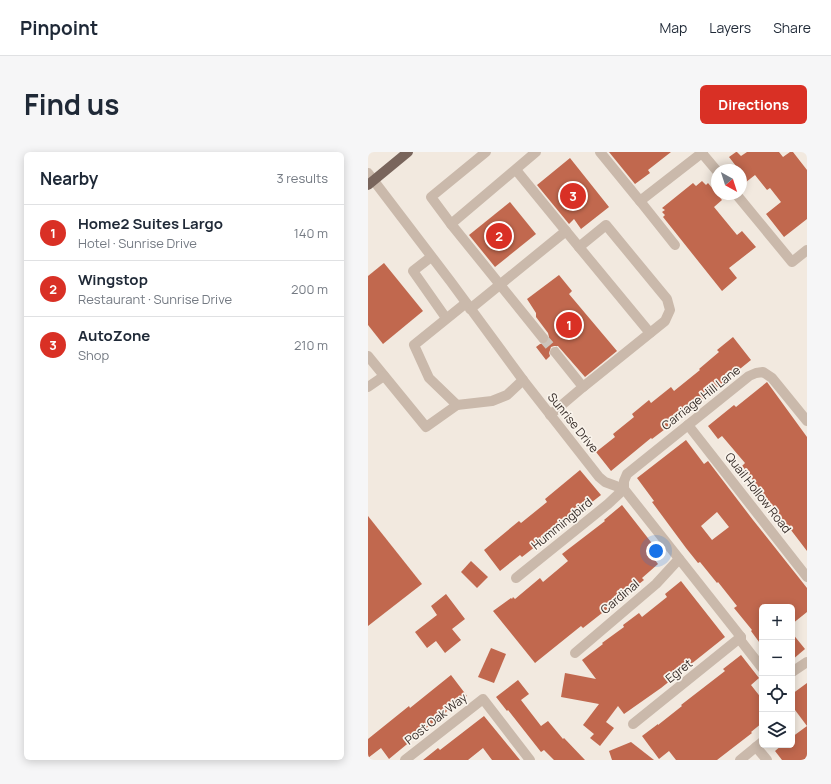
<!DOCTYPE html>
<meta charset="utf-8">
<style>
body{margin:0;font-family:Manrope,sans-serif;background:#f6f6f7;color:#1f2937}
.controls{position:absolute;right:12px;bottom:12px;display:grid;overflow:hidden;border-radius:6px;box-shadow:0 2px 10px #0003}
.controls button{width:36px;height:36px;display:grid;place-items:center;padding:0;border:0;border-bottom:1px solid #e0e1e3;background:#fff;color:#1f2937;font:20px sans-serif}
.compass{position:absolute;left:343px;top:12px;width:36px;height:36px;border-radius:50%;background:#fff;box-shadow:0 2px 10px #0003;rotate:141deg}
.you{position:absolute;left:288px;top:399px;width:14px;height:14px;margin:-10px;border:3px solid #fff;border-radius:50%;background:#1a73e8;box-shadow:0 0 0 6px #1a73e833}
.badge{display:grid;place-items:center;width:26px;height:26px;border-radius:50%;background:#d93025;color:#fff;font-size:13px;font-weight:700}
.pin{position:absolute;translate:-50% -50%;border:2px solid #fff;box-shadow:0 1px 4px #0006}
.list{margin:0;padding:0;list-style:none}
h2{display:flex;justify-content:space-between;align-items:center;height:52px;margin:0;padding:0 16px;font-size:17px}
h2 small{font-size:13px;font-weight:400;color:#747a83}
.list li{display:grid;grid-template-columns:26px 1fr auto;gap:12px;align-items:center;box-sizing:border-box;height:56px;padding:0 16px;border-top:1px solid #e0e1e3}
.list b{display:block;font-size:15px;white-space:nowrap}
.list p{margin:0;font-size:13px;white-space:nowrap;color:#747a83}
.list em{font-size:13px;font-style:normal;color:#747a83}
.icon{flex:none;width:22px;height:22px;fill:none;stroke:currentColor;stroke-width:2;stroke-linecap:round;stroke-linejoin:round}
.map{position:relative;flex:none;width:439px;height:608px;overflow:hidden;border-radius:6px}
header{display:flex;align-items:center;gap:24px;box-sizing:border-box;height:56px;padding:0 20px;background:#fff;border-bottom:1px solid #e0e1e3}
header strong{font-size:19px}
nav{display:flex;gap:22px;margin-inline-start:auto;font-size:14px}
.intro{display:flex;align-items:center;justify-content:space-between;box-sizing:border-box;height:96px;padding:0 24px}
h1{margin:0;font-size:28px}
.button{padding:10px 18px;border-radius:6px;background:#d93025;color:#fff;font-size:14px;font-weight:700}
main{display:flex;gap:24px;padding:0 24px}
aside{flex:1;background:#fff;border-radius:6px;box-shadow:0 2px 10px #0003}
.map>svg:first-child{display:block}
.building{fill:#c1684e;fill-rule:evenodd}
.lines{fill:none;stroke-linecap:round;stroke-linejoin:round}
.minor-tunnel{stroke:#cdc4bb;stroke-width:10;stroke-dasharray:10 5;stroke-linecap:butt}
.minor{stroke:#cab9ab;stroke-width:10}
.major{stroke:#79655c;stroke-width:10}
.labels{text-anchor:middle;stroke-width:3.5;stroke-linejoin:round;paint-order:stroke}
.street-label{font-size:12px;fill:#382e2a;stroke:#f9f3eb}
</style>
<header>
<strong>Pinpoint</strong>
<nav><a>Map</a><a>Layers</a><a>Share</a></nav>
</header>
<div class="intro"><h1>Find us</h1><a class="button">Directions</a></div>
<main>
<aside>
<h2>Nearby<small>3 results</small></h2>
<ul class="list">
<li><span class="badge">1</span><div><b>Home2 Suites Largo</b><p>Hotel · Sunrise Drive</p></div><em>140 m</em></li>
<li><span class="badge">2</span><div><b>Wingstop</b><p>Restaurant · Sunrise Drive</p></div><em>200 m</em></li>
<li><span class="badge">3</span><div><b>AutoZone</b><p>Shop</p></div><em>210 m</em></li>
</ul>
</aside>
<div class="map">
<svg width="439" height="608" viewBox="0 0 439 608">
<rect width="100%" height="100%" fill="#f2e9df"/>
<g class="building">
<polygon points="241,0 303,0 280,18 282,21 267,32"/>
<polygon points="368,0 369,0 373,4 379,0 411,0 415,5 422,0 425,0 439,18 439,67 416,85 398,62 413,50 402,36 399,38 387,23 373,34 373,18 371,18 361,5"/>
<polygon points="202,6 241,55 213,77 206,67 201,72 169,33"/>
<polygon points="334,29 338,33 340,31 354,48 346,55 369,83 374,79 388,95 361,116 369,126 354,139 295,65 297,63 294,60 297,58 294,56 325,31 328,34"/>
<polygon points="142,50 168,82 127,115 101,83"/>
<polygon points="16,111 55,159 15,192 0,173 0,124"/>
<polygon points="191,123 204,139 201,142 249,199 217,225 190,194 186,194 183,195 181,201 182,204 178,208 168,195 172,192 179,191 181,188 181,185 180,181 168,165 168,161 159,147"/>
<polygon points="365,185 383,208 305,271 284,287 283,286 243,319 228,300 247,285 245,282 266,265 264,262 281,248 283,251 303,235 306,239 332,218 331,217 351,200 349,198"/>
<polygon points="399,230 439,285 439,399 374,314 377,311 354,284 350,287 340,274 366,253 368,255"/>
<path d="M 318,288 L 336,312 L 340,309 L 385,368 L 439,436 L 439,460 L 424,472 L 424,455 L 394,455 L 394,494 L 383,479 L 384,478 L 366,456 L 369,454 L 350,430 L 349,431 L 332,410 L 330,411 L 318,396 L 284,350 L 286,349 L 269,326 ZM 349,360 L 361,375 L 344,388 L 333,374 Z"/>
<polygon points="212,318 233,343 154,405 152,403 132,419 116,398 151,369 153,371 179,350 177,347"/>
<polygon points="254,353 290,399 284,404 290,412 274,426 276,428 215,476 213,474 167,511 125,459 143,446 144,447 145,445 147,447 172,426 175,430 200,409 194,402 237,369 236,368"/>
<polygon points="0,364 54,432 0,474"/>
<polygon points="103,409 120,425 109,436 93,420"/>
<polygon points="313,429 357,485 293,536 256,562 250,554 238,570 246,576 232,594 222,586 226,582 215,573 231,552 193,545 197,521 228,527 214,508 235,492 234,491 256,475 255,473 271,461 274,465 299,445 297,442"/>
<polygon points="78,442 97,467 84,477 93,488 77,501 68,489 59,496 47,480 69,463 63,454"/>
<polygon points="424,481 437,497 424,508"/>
<polygon points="123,496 138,502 126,531 110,525"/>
<polygon points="373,503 391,526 383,533 394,547 394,571 383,580 384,581 349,608 308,608 301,599 291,607 274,584 290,572 290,573 314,554 313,553 357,519 355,517"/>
<polygon points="83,523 99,544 84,556 84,555 21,607 13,596 0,606 0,587 41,554 42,556"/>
<polygon points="150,528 161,542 153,548 173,574 180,569 195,587 196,586 217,608 186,608 176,598 173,600 140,558 139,559 128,545"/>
<polygon points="439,531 439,608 414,608 407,599 414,593 424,593 424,585 439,574 424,554 424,542"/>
<polygon points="116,564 152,608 124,608 115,596 100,608 55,608 70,596 72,598"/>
<polygon points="263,590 286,608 244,608 241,599"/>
</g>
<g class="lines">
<polyline class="minor-tunnel" points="175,186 187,200"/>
<g class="minor">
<polyline points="118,0 63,45 83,72 175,186"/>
<polyline points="232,0 272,49 335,0"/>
<polyline points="333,0 349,19"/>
<polyline points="148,18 211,95 238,73 299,147 302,158 297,169 215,235"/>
<polyline points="0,21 83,130 155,228 231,325 237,330 256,337 373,485 373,489 394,516"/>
<polyline points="368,42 424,110 439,98"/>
<polyline points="272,49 307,93"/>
<polyline points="83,72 168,0"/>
<polyline points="211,95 282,181"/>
<polyline points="63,105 45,119 78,166"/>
<polyline points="102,157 198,79"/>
<polyline points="0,204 58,275 89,253 124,249 139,243 155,228"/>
<polyline points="0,235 16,224"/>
<polyline points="89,253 61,226 46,193 98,151"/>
<polyline points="182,263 215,235 187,200"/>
<polyline points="320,273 439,425"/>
<polyline points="148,426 240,352 256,337 256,329 259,322 381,224 388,221 395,220 404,226 439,269"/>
<polyline points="207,501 288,432 311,407"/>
<polyline points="424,520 439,510"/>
<polyline points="265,572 373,485"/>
<polyline points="388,595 399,608"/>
<polyline points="37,608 115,547 162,608"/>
<polyline points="372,608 394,590"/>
</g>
<polyline class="major" points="0,33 40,0"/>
</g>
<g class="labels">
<g class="street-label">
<text transform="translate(333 246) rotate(-38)" y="4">Carriage Hill Lane</text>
<text transform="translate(205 271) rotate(51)" y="4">Sunrise Drive</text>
<text transform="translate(390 341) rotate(52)" y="4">Quail Hollow Road</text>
<text transform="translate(194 372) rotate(-39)" y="4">Hummingbird</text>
<text transform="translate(252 445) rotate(-40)" y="4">Cardinal</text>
<text transform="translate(311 519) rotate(-38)" y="4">Egret</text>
<text transform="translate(68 567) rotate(-38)" y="4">Post Oak Way</text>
</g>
</g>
</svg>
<div class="controls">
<button>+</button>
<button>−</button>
<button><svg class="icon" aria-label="locate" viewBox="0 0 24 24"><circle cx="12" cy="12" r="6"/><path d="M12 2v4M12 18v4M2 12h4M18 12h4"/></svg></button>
<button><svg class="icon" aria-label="layers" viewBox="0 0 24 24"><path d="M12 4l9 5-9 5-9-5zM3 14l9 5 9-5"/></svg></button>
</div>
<svg class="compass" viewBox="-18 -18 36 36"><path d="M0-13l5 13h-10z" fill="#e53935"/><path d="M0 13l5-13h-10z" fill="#747a83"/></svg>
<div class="you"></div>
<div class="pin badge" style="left:201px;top:173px">1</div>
<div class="pin badge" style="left:131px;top:84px">2</div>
<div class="pin badge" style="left:205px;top:44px">3</div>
</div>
</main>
